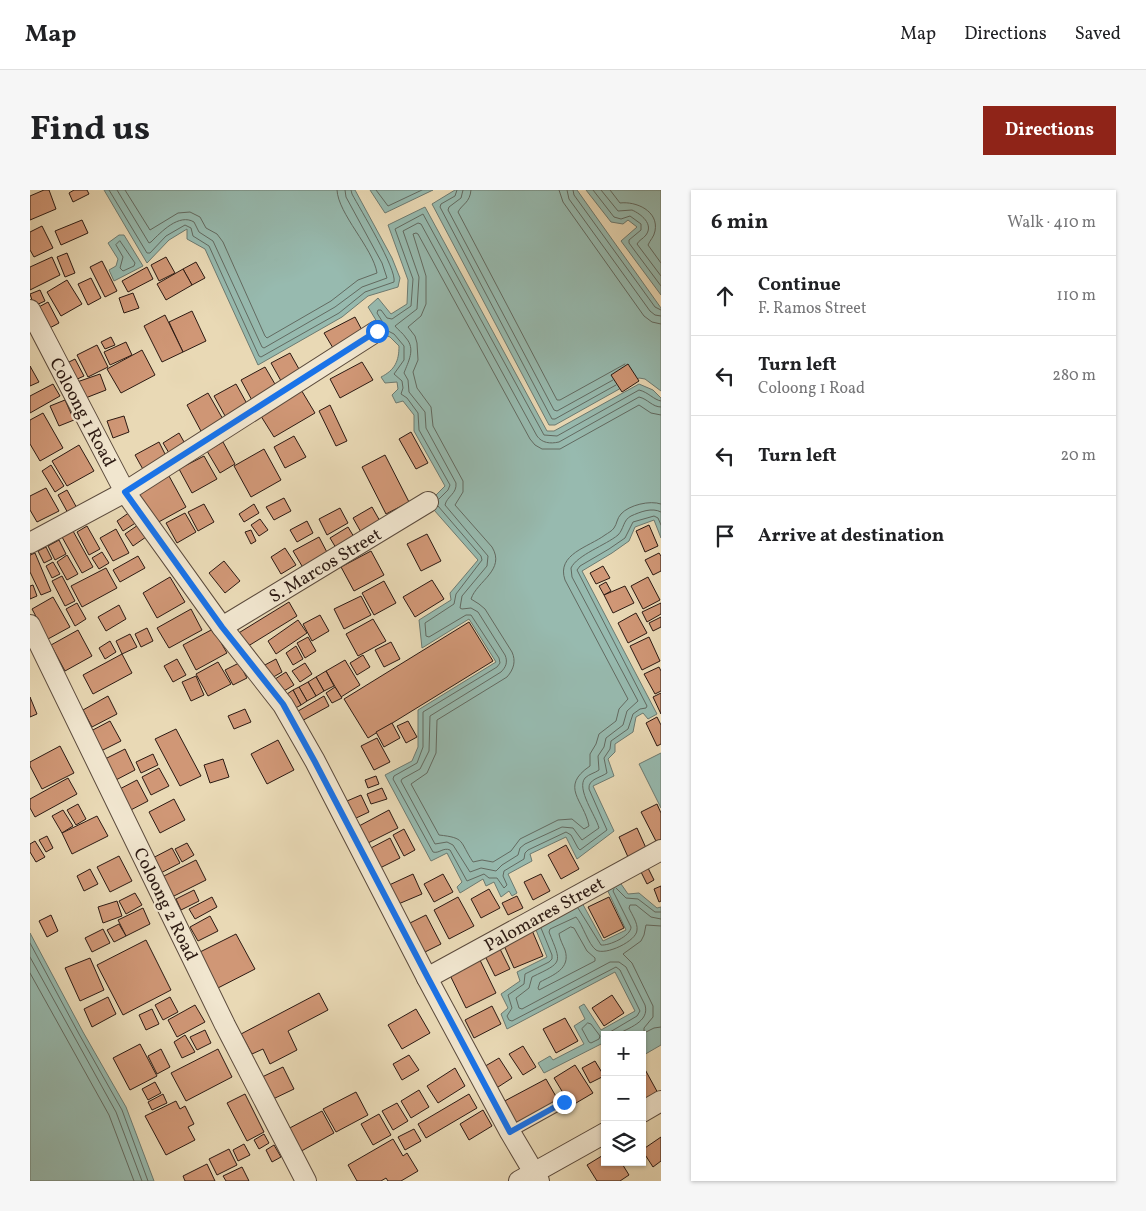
<!DOCTYPE html>
<meta charset="utf-8">
<style>
body{margin:0;font-family:Vollkorn,serif;background:#f6f6f6;color:#202124}
.controls{position:absolute;right:15px;bottom:15px;display:grid;overflow:hidden;border-radius:0px;box-shadow:0 1px 4px #0004}
.controls button{width:45px;height:45px;display:grid;place-items:center;padding:0;border:0;border-bottom:1px solid #e0e0e0;background:#fff;color:#202124;font:25px sans-serif}
.stop{position:absolute;width:15px;height:15px;margin:-11px;border:4px solid #1a73e8;border-radius:50%;background:#fff}
.stop.end{background:#1a73e8;border-color:#fff;box-shadow:0 1px 5px #0008}
.list{margin:0;padding:0;list-style:none}
h2{display:flex;justify-content:space-between;align-items:center;height:65px;margin:0;padding:0 20px;font-size:21px}
h2 small{font-size:16px;font-weight:400;color:#757577}
.list li{display:grid;grid-template-columns:32px 1fr auto;gap:15px;align-items:center;box-sizing:border-box;height:80px;padding:0 20px;border-top:1px solid #e0e0e0}
.list b{display:block;font-size:19px;white-space:nowrap}
.list p{margin:0;font-size:16px;white-space:nowrap;color:#757577}
.list em{font-size:16px;font-style:normal;color:#757577}
.icon{flex:none;width:28px;height:28px;fill:none;stroke:currentColor;stroke-width:2;stroke-linecap:round;stroke-linejoin:round}
.map{position:relative;flex:none;width:631px;height:991px;overflow:hidden;border-radius:0px}
header{display:flex;align-items:center;gap:30px;box-sizing:border-box;height:70px;padding:0 25px;background:#fff;border-bottom:1px solid #e0e0e0}
header strong{font-size:24px}
nav{display:flex;gap:28px;margin-inline-start:auto;font-size:18px}
.intro{display:flex;align-items:center;justify-content:space-between;box-sizing:border-box;height:120px;padding:0 30px}
h1{margin:0;font-size:35px}
.button{padding:12px 22px;border-radius:0px;background:#8f2418;color:#fff;font-size:18px;font-weight:700}
main{display:flex;gap:30px;padding:0 30px}
aside{flex:1;background:#fff;border-radius:0px;box-shadow:0 1px 4px #0004}
.map>svg:first-child{display:block}
.water{fill:#97baaf;stroke:#6c7a71}
.lines{fill:none;stroke-linecap:round;stroke-linejoin:round}
.shore{stroke:#626a61;stroke-width:1}
.building{fill:#d09776;stroke:#2c1a13}
.service-casing{stroke:#5b4a3c;stroke-width:12}
.minor-casing{stroke:#5b4a3c;stroke-width:22}
.service{stroke:#f1e6cf;stroke-width:10}
.minor{stroke:#f1e6cf;stroke-width:20}
.route{stroke:#1a73e8;stroke-width:6}
.labels{text-anchor:middle;stroke-width:4.5;stroke-linejoin:round;paint-order:stroke}
.street-label{font-size:18px;fill:#2c1a13;stroke:#f1e6cf}
</style>
<header>
<strong>Map</strong>
<nav><a>Map</a><a>Directions</a><a>Saved</a></nav>
</header>
<div class="intro"><h1>Find us</h1><a class="button">Directions</a></div>
<main>
<div class="map">
<svg width="631" height="991" viewBox="0 0 631 991">
<rect width="100%" height="100%" fill="#e9d9b5"/>
<filter id="stains"><feTurbulence type="fractalNoise" baseFrequency=".004" numOctaves="4"/><feColorMatrix values="0 0 0 0 .2 0 0 0 0 .09 0 0 0 0 .02 0 0 0 .5 -.17"/></filter>
<radialGradient id="worn" r=".72"><stop offset=".6" stop-color="#630" stop-opacity="0"/><stop offset="1" stop-color="#630" stop-opacity=".3"/></radialGradient>
<g class="water">
<polygon points="74,0 325,0 362,68 370,88 368,97 338,106 312,127 228,175 175,59 157,49 157,39 139,50 117,73"/>
<polygon points="340,0 403,0 355,23"/>
<polygon points="425,0 547,0 631,118 631,201 615,189 609,188 525,235 519,235 402,14"/>
<polygon points="556,0 631,0 631,105 591,51 607,37 598,30 593,34 581,32"/>
<path d="M 395,17 L 517,241 L 524,241 L 609,194 L 623,200 L 631,208 L 631,348 L 624,330 L 605,337 L 599,351 L 582,363 L 552,381 L 627,524 L 618,529 L 613,523 L 606,527 L 603,542 L 585,554 L 585,562 L 578,569 L 584,586 L 563,596 L 584,641 L 547,669 L 536,647 L 500,664 L 502,671 L 478,684 L 487,703 L 482,706 L 479,701 L 471,707 L 464,692 L 456,696 L 453,689 L 430,703 L 427,697 L 432,692 L 417,663 L 401,671 L 355,585 L 382,571 L 388,557 L 388,520 L 466,472 L 439,429 L 392,458 L 389,430 L 421,410 L 420,403 L 448,370 L 404,320 L 402,309 L 415,296 L 384,241 L 384,225 L 373,211 L 366,213 L 362,205 L 368,199 L 367,192 L 355,193 L 351,187 C 365,180 369,171 369,156 L 360,147 L 355,145 L 338,117 L 348,108 L 361,124 L 377,114 L 378,90 L 358,35 Z"/>
<polygon points="89,45 94,45 113,76 84,91 79,80 86,76 88,69 78,53"/>
<polygon points="631,563 631,618 609,574"/>
<polygon points="589,691 598,704 609,703 627,718 631,717 631,855 612,866 612,845 575,845 575,852 514,883 508,873 520,866 523,870 554,854 544,836 555,829 549,817 554,814 571,840 605,821 585,782 477,839 471,824 478,818 471,804 490,791 487,782 517,767 504,735 551,711 573,751 596,740 576,697"/>
<polygon points="0,743 53,842 96,917 124,991 0,991"/>
</g>
<g class="lines">
<g class="shore">
<path d="M 79,0 L 117,63 L 120,63 L 136,46 L 155,35 L 161,38 L 163,46 L 179,56 L 229,166 L 231,167 L 309,123 L 335,102 L 364,92 C 367,79 330,19 322,4 L 321,0"/>
<path d="M 87,0 L 119,53 L 121,52 C 131,42 149,23 164,32 L 169,42 L 183,51 L 232,157 L 234,158 L 305,117 L 332,97 L 357,88 L 352,73 L 316,7 L 315,0"/>
<path d="M 95,0 L 120,40 L 148,23 L 160,22 L 170,27 L 176,38 L 187,44 L 193,52 L 235,146 L 237,148 L 301,111 L 328,90 L 347,83 C 343,58 308,24 307,0"/>
<polyline points="346,0 358,16 392,0"/>
<polyline points="427,0 425,6 411,14 410,17 522,229 525,229 586,195"/>
<polyline points="433,0 431,8 419,17 418,20 524,220 527,221 583,190"/>
<path d="M 441,0 C 440,13 432,14 428,22 L 527,210 L 530,210 L 595,174"/>
<polyline points="529,0 533,12 614,126 622,132 631,134"/>
<polyline points="537,0 539,9 620,121 625,125 631,126"/>
<polyline points="543,0 544,5 625,117 631,120"/>
<polyline points="563,0 584,27 591,29 600,26 611,34 611,40 599,50 599,53 631,96"/>
<path d="M 571,0 L 588,21 L 602,20 C 611,24 624,34 616,45 C 613,49 609,50 607,54 L 631,86"/>
<path d="M 580,0 L 590,13 C 606,11 629,21 625,41 C 624,47 620,50 618,55 L 631,73"/>
<polygon points="90,51 105,73 104,76 93,81 90,78 93,67 86,55"/>
<path d="M 352,131 L 347,123 L 348,120 L 351,120 L 357,128 L 362,129 L 381,116 L 383,89 L 365,39 L 393,24 L 514,245 L 527,246 L 609,200 C 618,202 624,210 631,211"/>
<polyline points="358,141 364,144 374,156 374,170 364,184 372,191 373,198 371,204 377,208 388,223 389,240 420,295 418,300 409,309"/>
<path d="M 631,217 C 622,217 618,209 609,207 L 529,252 C 520,254 512,253 507,246 L 391,34 L 388,33 L 373,41 L 389,87 L 387,119 L 365,136 C 368,140 373,143 376,148 C 386,159 378,172 374,183 L 378,190 L 379,202 L 395,222 L 396,238 L 426,293 C 427,304 417,306 415,315 L 458,366 L 457,376 L 432,406 L 430,418 L 432,419 L 441,418 L 448,422 L 475,465 C 478,472 476,477 471,482 L 400,526 L 399,561 L 390,579 L 372,589 L 371,591 L 405,654 L 417,652 L 423,655 L 440,682 L 451,678 L 466,681 L 472,675 L 488,665 L 490,658 L 495,654 L 532,637 L 543,638 L 552,650 L 569,638 C 566,626 546,599 555,588 C 559,584 565,583 569,580 L 568,566 L 574,557 L 576,548 L 593,535 L 597,521 L 608,511 L 542,387 L 541,378 C 547,365 576,355 588,345 C 594,339 593,330 601,326 C 610,322 622,317 631,322"/>
<path d="M 631,225 L 621,223 L 609,215 L 530,259 L 512,259 L 505,255 L 500,249 L 388,44 L 386,43 L 383,44 L 396,86 L 396,114 L 391,126 L 378,137 L 385,146 L 387,153 L 388,170 L 383,182 L 387,198 L 401,217 L 403,236 L 433,291 L 433,302 L 425,315 L 462,357 C 476,380 447,391 441,409 L 449,414 L 455,419 L 482,462 C 486,471 484,479 477,487 L 407,530 L 406,563 L 397,583 L 381,594 L 409,645 C 436,648 429,651 443,672 L 452,670 L 463,672 L 481,661 L 490,649 L 528,630 L 542,629 L 554,639 L 559,636 C 554,610 529,597 560,576 L 560,564 L 566,554 L 569,544 L 586,531 L 589,519 L 598,509 L 535,390 C 526,364 559,357 575,345 C 578,343 582,341 584,338 C 587,334 587,328 591,324 C 599,315 620,310 631,314"/>
<path d="M 408,316 L 451,366 L 452,370 L 426,404 L 424,414 L 395,433 L 396,446 L 399,447 L 436,425 L 441,425 L 469,468 L 470,473 L 467,477 L 393,522 L 393,557 L 387,573 L 364,586 L 363,589 L 403,662 C 409,664 413,657 420,660 L 437,691 L 454,684 L 459,688 L 467,688 L 474,698 L 477,695 L 473,686 L 474,681 L 494,669 L 495,663 L 498,660 L 536,642 L 541,645 L 548,658 L 550,660 L 577,640 L 559,599 C 558,589 570,588 577,583 L 574,568 L 580,559 L 581,551 L 598,539 L 603,524 L 610,519 L 616,518 L 617,516 L 547,380 L 550,376 L 579,359 L 595,348 L 603,332 L 624,326 L 628,328 L 631,335"/>
<polyline points="586,698 596,708 608,709 625,722 631,722"/>
<path d="M 548,718 L 571,755 C 579,756 601,746 601,737 L 583,701 L 584,699"/>
<polyline points="631,736 616,735 614,745 611,751 593,764 602,773 623,816 623,827 614,838 614,841 616,842 624,838 631,837"/>
<path d="M 541,737 L 544,738 L 557,761 L 565,768 L 565,771 L 509,800 L 508,798 L 510,792 C 523,785 541,779 535,760 C 533,755 530,750 529,744 Z"/>
<polyline points="511,738 522,765 522,769 519,772 495,784 494,794 478,805 482,818 477,826 479,830 482,831 586,777 590,780 610,821 607,826 575,845"/>
<polyline points="0,753 49,844 92,920 118,991"/>
<polyline points="0,767 86,922 112,991"/>
<polyline points="0,783 79,925 104,991"/>
<polygon points="558,833 561,834 570,846 569,849 561,853 559,852 552,839"/>
<path d="M 586,845 C 598,838 620,832 615,815 L 596,777 L 589,772 L 580,772 L 492,819 L 489,818 L 486,808 L 499,798 L 502,787 C 533,772 532,774 519,742 L 520,739 L 546,727 C 553,735 558,754 566,760 C 575,766 607,751 607,740 C 608,733 602,725 599,718 L 600,715 L 606,715 L 621,727 L 631,729"/>
</g>
</g>
<g class="building">
<polygon points="14,0 19,0 26,19 0,30 0,6"/>
<polygon points="44,0 57,0 59,4 43,12 39,3"/>
<polygon points="52,30 58,43 31,55 25,41"/>
<polygon points="12,36 23,58 4,67 0,60 0,42"/>
<polygon points="37,63 45,83 35,87 27,67"/>
<polygon points="22,67 30,85 0,100 0,77"/>
<polygon points="136,67 145,83 129,91 121,75"/>
<polygon points="72,71 87,101 75,107 60,77"/>
<polygon points="166,72 175,88 162,95 153,79"/>
<polygon points="117,77 123,89 98,102 92,91"/>
<polygon points="153,79 162,95 136,110 127,94"/>
<polygon points="61,88 71,108 58,115 48,94"/>
<polygon points="37,90 52,114 31,126 17,102"/>
<polygon points="10,100 15,111 4,116 0,104"/>
<polygon points="103,103 109,118 94,123 89,108"/>
<polygon points="18,112 29,133 16,140 5,119"/>
<polygon points="162,121 176,151 153,162 139,132"/>
<polygon points="135,125 153,162 132,172 114,136"/>
<polygon points="325,127 333,142 303,158 294,143"/>
<polygon points="81,147 85,155 75,159 71,152"/>
<polygon points="96,152 102,165 80,175 74,162"/>
<polygon points="67,155 78,177 58,187 47,165"/>
<polygon points="112,160 125,185 91,203 77,179"/>
<polygon points="260,163 274,188 255,198 241,173"/>
<polygon points="45,169 54,186 43,191 35,174"/>
<polygon points="332,172 343,190 310,208 300,189"/>
<polygon points="598,174 609,191 592,202 581,185"/>
<polygon points="0,176 9,192 0,196"/>
<polygon points="235,177 249,201 224,214 211,190"/>
<polygon points="70,184 76,200 53,209 47,192"/>
<polygon points="23,194 30,206 0,223 0,206"/>
<polygon points="206,194 221,221 199,233 184,206"/>
<polygon points="270,198 285,223 244,247 229,223"/>
<polygon points="178,203 194,231 172,243 157,215"/>
<polygon points="35,210 44,230 29,236 20,216"/>
<polygon points="300,215 317,251 306,256 289,221"/>
<polygon points="13,223 33,258 10,271 0,254 0,230"/>
<polygon points="94,226 99,242 83,248 77,231"/>
<polygon points="381,242 398,273 386,279 369,249"/>
<polygon points="149,243 158,259 142,268 133,253"/>
<polygon points="264,246 276,267 255,278 244,257"/>
<polygon points="129,252 138,270 115,283 105,265"/>
<polygon points="193,252 205,274 190,283 177,261"/>
<polygon points="49,255 64,281 37,296 22,271"/>
<polygon points="234,259 251,290 221,307 204,276"/>
<polygon points="355,265 379,312 356,324 332,277"/>
<polygon points="174,266 187,289 162,303 149,279"/>
<polygon points="21,275 34,296 25,302 12,281"/>
<polygon points="139,286 156,317 125,334 108,303"/>
<polygon points="16,298 29,321 7,332 0,320 0,306"/>
<polygon points="37,300 48,320 39,325 28,305"/>
<polygon points="254,308 261,321 244,330 236,317"/>
<polygon points="174,314 184,332 168,341 158,322"/>
<polygon points="224,314 229,323 214,332 209,324"/>
<polygon points="342,317 351,333 332,344 323,328"/>
<polygon points="310,318 318,333 297,345 289,329"/>
<polygon points="100,322 107,332 93,341 87,331"/>
<polygon points="155,323 166,342 147,353 136,333"/>
<polygon points="230,329 238,340 229,346 221,335"/>
<polygon points="277,331 283,343 267,352 260,340"/>
<polygon points="108,335 116,347 103,356 95,344"/>
<polygon points="619,335 628,356 615,362 606,341"/>
<polygon points="57,336 70,359 59,365 47,342"/>
<polygon points="318,337 324,347 306,358 300,348"/>
<polygon points="86,339 99,363 83,371 70,348"/>
<polygon points="221,340 226,351 221,354 215,342"/>
<polygon points="43,341 63,377 52,383 32,347"/>
<polygon points="397,344 411,371 391,381 377,354"/>
<polygon points="289,347 300,368 275,381 263,361"/>
<polygon points="29,350 36,364 25,370 18,356"/>
<polygon points="16,357 22,369 14,373 8,361"/>
<polygon points="255,358 266,375 251,384 241,367"/>
<polygon points="341,361 354,385 324,401 311,377"/>
<polygon points="72,362 79,373 69,379 62,368"/>
<polygon points="5,363 21,401 11,405 0,382 0,365"/>
<polygon points="629,363 631,366 631,381 623,385 615,370"/>
<polygon points="37,365 48,384 37,390 27,372"/>
<polygon points="108,366 115,378 90,392 83,380"/>
<polygon points="194,371 210,391 195,403 179,383"/>
<polygon points="23,372 30,384 22,388 16,376"/>
<polygon points="573,376 580,388 566,394 560,383"/>
<polygon points="76,378 87,398 52,417 41,396"/>
<polygon points="32,386 45,411 35,416 22,391"/>
<polygon points="140,387 155,412 127,428 113,403"/>
<polygon points="618,387 630,410 613,419 601,396"/>
<polygon points="402,390 414,409 385,427 373,407"/>
<polygon points="354,391 366,413 344,425 332,403"/>
<polygon points="576,392 581,401 574,405 569,396"/>
<polygon points="3,395 7,406 0,409 0,396"/>
<polygon points="595,396 604,413 583,423 574,405"/>
<polygon points="331,406 341,425 314,439 304,419"/>
<polygon points="23,407 40,437 18,449 2,419"/>
<polygon points="259,412 267,426 215,458 207,444"/>
<polygon points="47,413 56,429 45,436 36,419"/>
<polygon points="631,413 631,424 617,432 612,422"/>
<polygon points="89,415 96,429 76,441 68,427"/>
<polygon points="161,419 172,440 139,458 127,438"/>
<polygon points="606,423 617,443 598,453 588,433"/>
<polygon points="290,425 299,441 282,451 273,434"/>
<polygon points="631,427 631,437 623,441 619,433"/>
<polygon points="343,429 356,451 328,466 316,444"/>
<polygon points="268,430 277,443 246,464 238,451"/>
<polygon points="439,432 463,471 338,548 314,509"/>
<polygon points="117,438 123,451 111,457 105,444"/>
<polygon points="183,439 197,463 166,480 153,455"/>
<polygon points="48,440 62,466 35,481 21,455"/>
<polygon points="100,444 107,457 92,464 86,451"/>
<polygon points="278,447 286,461 275,468 267,453"/>
<polygon points="619,447 630,471 612,480 600,456"/>
<polygon points="80,451 86,462 75,469 69,458"/>
<polygon points="361,452 370,469 354,477 345,460"/>
<polygon points="266,456 273,469 263,475 256,463"/>
<polygon points="92,464 102,483 63,504 53,485"/>
<polygon points="333,465 340,477 327,485 320,473"/>
<polygon points="147,469 156,485 143,492 134,476"/>
<polygon points="246,469 252,482 240,489 233,476"/>
<polygon points="315,470 330,495 311,507 296,481"/>
<polygon points="188,472 201,494 178,506 166,484"/>
<polygon points="209,473 217,488 203,495 195,480"/>
<polygon points="275,473 282,484 270,492 262,481"/>
<polygon points="629,477 631,481 631,501 625,504 614,484"/>
<polygon points="296,481 304,496 294,501 286,487"/>
<polygon points="256,482 264,495 249,504 242,491"/>
<polygon points="166,486 174,505 161,511 152,492"/>
<polygon points="286,487 294,501 286,506 278,492"/>
<polygon points="278,492 286,506 277,511 269,497"/>
<polygon points="269,497 277,511 271,515 263,500"/>
<polygon points="305,497 312,508 302,513 296,503"/>
<polygon points="263,500 271,515 260,521 251,508"/>
<polygon points="631,503 631,524 623,507"/>
<polygon points="78,506 87,524 62,537 53,520"/>
<polygon points="294,506 299,516 268,533 263,524"/>
<polygon points="0,507 7,524 0,527"/>
<polygon points="215,519 221,532 204,539 198,526"/>
<polygon points="627,527 631,535 631,554 627,556 616,533"/>
<polygon points="80,531 91,551 69,562 59,542"/>
<polygon points="378,531 387,547 376,553 367,536"/>
<polygon points="362,533 370,548 354,557 346,542"/>
<polygon points="146,539 171,586 150,596 125,549"/>
<polygon points="347,548 360,572 344,580 331,556"/>
<polygon points="248,550 264,580 237,594 221,564"/>
<polygon points="30,556 44,583 12,599 0,576 0,572"/>
<polygon points="95,559 105,580 84,591 73,570"/>
<polygon points="123,564 128,575 111,583 106,572"/>
<polygon points="193,569 199,587 180,593 174,575"/>
<polygon points="129,578 139,596 121,605 112,587"/>
<polygon points="346,586 349,594 338,598 335,590"/>
<polygon points="38,588 47,604 5,627 0,618 0,609"/>
<polygon points="107,590 118,611 95,623 84,602"/>
<polygon points="352,598 357,609 341,614 337,604"/>
<polygon points="331,605 339,622 324,629 317,611"/>
<polygon points="144,609 155,630 130,643 119,622"/>
<polygon points="48,614 56,629 46,635 37,620"/>
<polygon points="627,614 631,623 631,655 629,657 611,622"/>
<polygon points="33,620 43,636 32,643 22,626"/>
<polygon points="359,620 368,638 338,653 329,636"/>
<polygon points="67,626 78,646 42,664 32,643"/>
<polygon points="607,638 616,658 598,667 589,647"/>
<polygon points="374,639 385,660 374,666 363,645"/>
<polygon points="17,646 23,658 16,662 9,650"/>
<polygon points="360,648 370,668 348,679 339,659"/>
<polygon points="5,651 15,667 6,672 0,662 0,654"/>
<polygon points="157,653 164,665 152,672 145,659"/>
<polygon points="536,655 549,679 531,689 518,665"/>
<polygon points="142,658 150,673 125,686 117,671"/>
<polygon points="89,666 102,691 80,702 67,677"/>
<polygon points="166,670 176,690 136,710 126,690"/>
<polygon points="616,674 624,690 617,694 609,678"/>
<polygon points="60,679 68,694 54,701 47,686"/>
<polygon points="383,684 392,704 366,715 357,696"/>
<polygon points="413,684 423,702 404,712 394,694"/>
<polygon points="511,684 520,701 503,710 494,692"/>
<polygon points="631,696 631,711 629,712 624,699"/>
<polygon points="459,699 470,718 451,728 441,709"/>
<polygon points="164,700 169,711 151,720 146,709"/>
<polygon points="105,703 112,715 96,724 89,711"/>
<polygon points="487,706 493,718 478,725 472,713"/>
<polygon points="182,707 187,717 165,729 159,719"/>
<polygon points="428,707 444,736 419,749 404,720"/>
<polygon points="579,707 594,738 574,748 558,717"/>
<polygon points="87,711 92,726 73,733 68,717"/>
<polygon points="113,718 120,734 96,746 88,730"/>
<polygon points="21,725 28,741 17,747 9,731"/>
<polygon points="396,725 411,754 393,763 378,734"/>
<polygon points="180,726 188,741 168,751 160,737"/>
<polygon points="89,734 96,746 84,752 77,740"/>
<polygon points="501,738 513,766 484,778 472,751"/>
<polygon points="73,739 80,753 62,762 55,748"/>
<polygon points="206,744 225,779 184,800 166,764"/>
<polygon points="116,750 141,800 93,825 67,775"/>
<polygon points="468,755 480,779 465,786 453,762"/>
<polygon points="447,764 466,803 436,818 417,779"/>
<polygon points="60,768 74,800 50,811 35,778"/>
<polygon points="289,803 298,820 258,841 267,860 240,874 233,859 222,864 211,844"/>
<polygon points="582,805 594,823 574,836 562,818"/>
<polygon points="78,807 86,824 62,837 54,819"/>
<polygon points="140,807 148,822 133,830 125,815"/>
<polygon points="165,815 175,832 147,847 138,830"/>
<polygon points="462,816 471,834 444,848 435,830"/>
<polygon points="122,819 129,834 116,840 109,825"/>
<polygon points="386,819 400,843 372,859 358,835"/>
<polygon points="535,828 548,851 526,863 513,839"/>
<polygon points="175,840 181,853 167,860 160,847"/>
<polygon points="155,845 165,862 152,868 144,852"/>
<polygon points="110,854 127,886 100,900 83,868"/>
<polygon points="493,856 506,877 493,885 479,864"/>
<polygon points="131,859 140,877 127,884 118,866"/>
<polygon points="188,859 202,887 156,911 141,883"/>
<polygon points="379,865 389,880 372,890 363,874"/>
<polygon points="469,868 482,888 465,899 452,878"/>
<polygon points="565,871 574,886 560,893 552,878"/>
<polygon points="612,874 629,905 612,914"/>
<polygon points="545,875 563,903 541,916 524,888"/>
<polygon points="253,877 264,899 241,910 230,888"/>
<polygon points="425,878 435,896 408,913 397,896"/>
<polygon points="516,889 528,910 480,937 469,914"/>
<polygon points="125,892 131,903 118,910 112,899"/>
<polygon points="389,900 399,917 381,928 371,911"/>
<polygon points="326,902 338,925 306,942 293,919"/>
<polygon points="133,904 137,913 122,920 118,912"/>
<polygon points="215,904 234,942 217,951 197,913"/>
<polygon points="439,904 447,918 396,948 388,934"/>
<polygon points="146,911 150,919 155,916 164,934 158,937 165,950 136,965 115,926"/>
<polygon points="367,913 378,931 363,940 352,921"/>
<polygon points="453,920 462,936 439,950 430,934"/>
<polygon points="292,921 304,943 266,964 254,941"/>
<polygon points="349,924 361,945 343,955 331,934"/>
<polygon points="384,939 391,951 375,960 368,947"/>
<polygon points="234,944 239,953 229,959 224,950"/>
<polygon points="631,947 631,971 623,977 612,960"/>
<polygon points="363,949 373,966 377,963 388,981 371,991 358,991 356,988 351,991 327,991 318,975"/>
<polygon points="214,954 220,965 208,971 203,960"/>
<polygon points="244,955 251,967 242,972 236,960"/>
<polygon points="199,959 207,975 187,985 179,969"/>
<polygon points="575,964 575,972 591,972 599,985 590,991 567,991 557,975"/>
<polygon points="177,974 185,991 155,991 153,986"/>
<polygon points="212,977 219,991 196,991 193,986"/>
</g>
<g class="lines">
<g class="service-casing">
<polyline id="service" points="480,942 534,912"/>
</g>
<g class="minor-casing">
<g id="minor">
<polyline points="0,120 95,302 192,437 253,515 285,571 397,788 480,942 509,991"/>
<polyline points="0,353 95,302 347,141"/>
<polyline points="0,435 195,835 276,991"/>
<polyline points="192,437 398,312"/>
<polyline points="397,788 631,660"/>
<polyline points="612,922 631,911"/>
<polyline points="489,991 575,943"/>
</g>
</g>
<use href="#service" class="service"/>
<use href="#minor" class="minor"/>
</g>
<g class="lines">
<polyline class="route" points="347,141 95,302 192,437 253,514 285,572 398,788 480,942 534,912"/>
</g>
<g class="labels">
<g class="street-label">
<text transform="translate(53 222) rotate(62)" y="6">Coloong 1 Road</text>
<text transform="translate(295 375) rotate(-31)" y="6">S. Marcos Street</text>
<text transform="translate(136 714) rotate(64)" y="6">Coloong 2 Road</text>
<text transform="translate(514 724) rotate(-29)" y="6">Palomares Street</text>
</g>
</g>
<rect width="100%" height="100%" filter="url(#stains)"/>
<rect width="100%" height="100%" fill="url(#worn)"/>
</svg>
<div class="controls">
<button>+</button>
<button>−</button>
<button><svg class="icon" aria-label="layers" viewBox="0 0 24 24"><path d="M12 4l9 5-9 5-9-5zM3 14l9 5 9-5"/></svg></button>
</div>
<div class="stop" style="left:347px;top:141px"></div>
<div class="stop end" style="left:534px;top:912px"></div>
</div>
<aside>
<h2>6 min<small>Walk · 410 m</small></h2>
<ul class="list">
<li><svg class="icon" aria-label="ahead" viewBox="0 0 24 24"><path d="M12 20V5M6 11l6-6 6 6"/></svg><div><b>Continue</b><p>F. Ramos Street</p></div><em>110 m</em></li>
<li><svg class="icon" aria-label="left" viewBox="0 0 24 24"><path d="M17 20v-9H6M10 6l-5 5 5 5"/></svg><div><b>Turn left</b><p>Coloong 1 Road</p></div><em>280 m</em></li>
<li><svg class="icon" aria-label="left" viewBox="0 0 24 24"><path d="M17 20v-9H6M10 6l-5 5 5 5"/></svg><div><b>Turn left</b></div><em>20 m</em></li>
<li><svg class="icon" aria-label="arrive" viewBox="0 0 24 24"><path d="M6 21V4h12l-3 4 3 4H6"/></svg><div><b>Arrive at destination</b></div></li>
</ul>
</aside>
</main>
